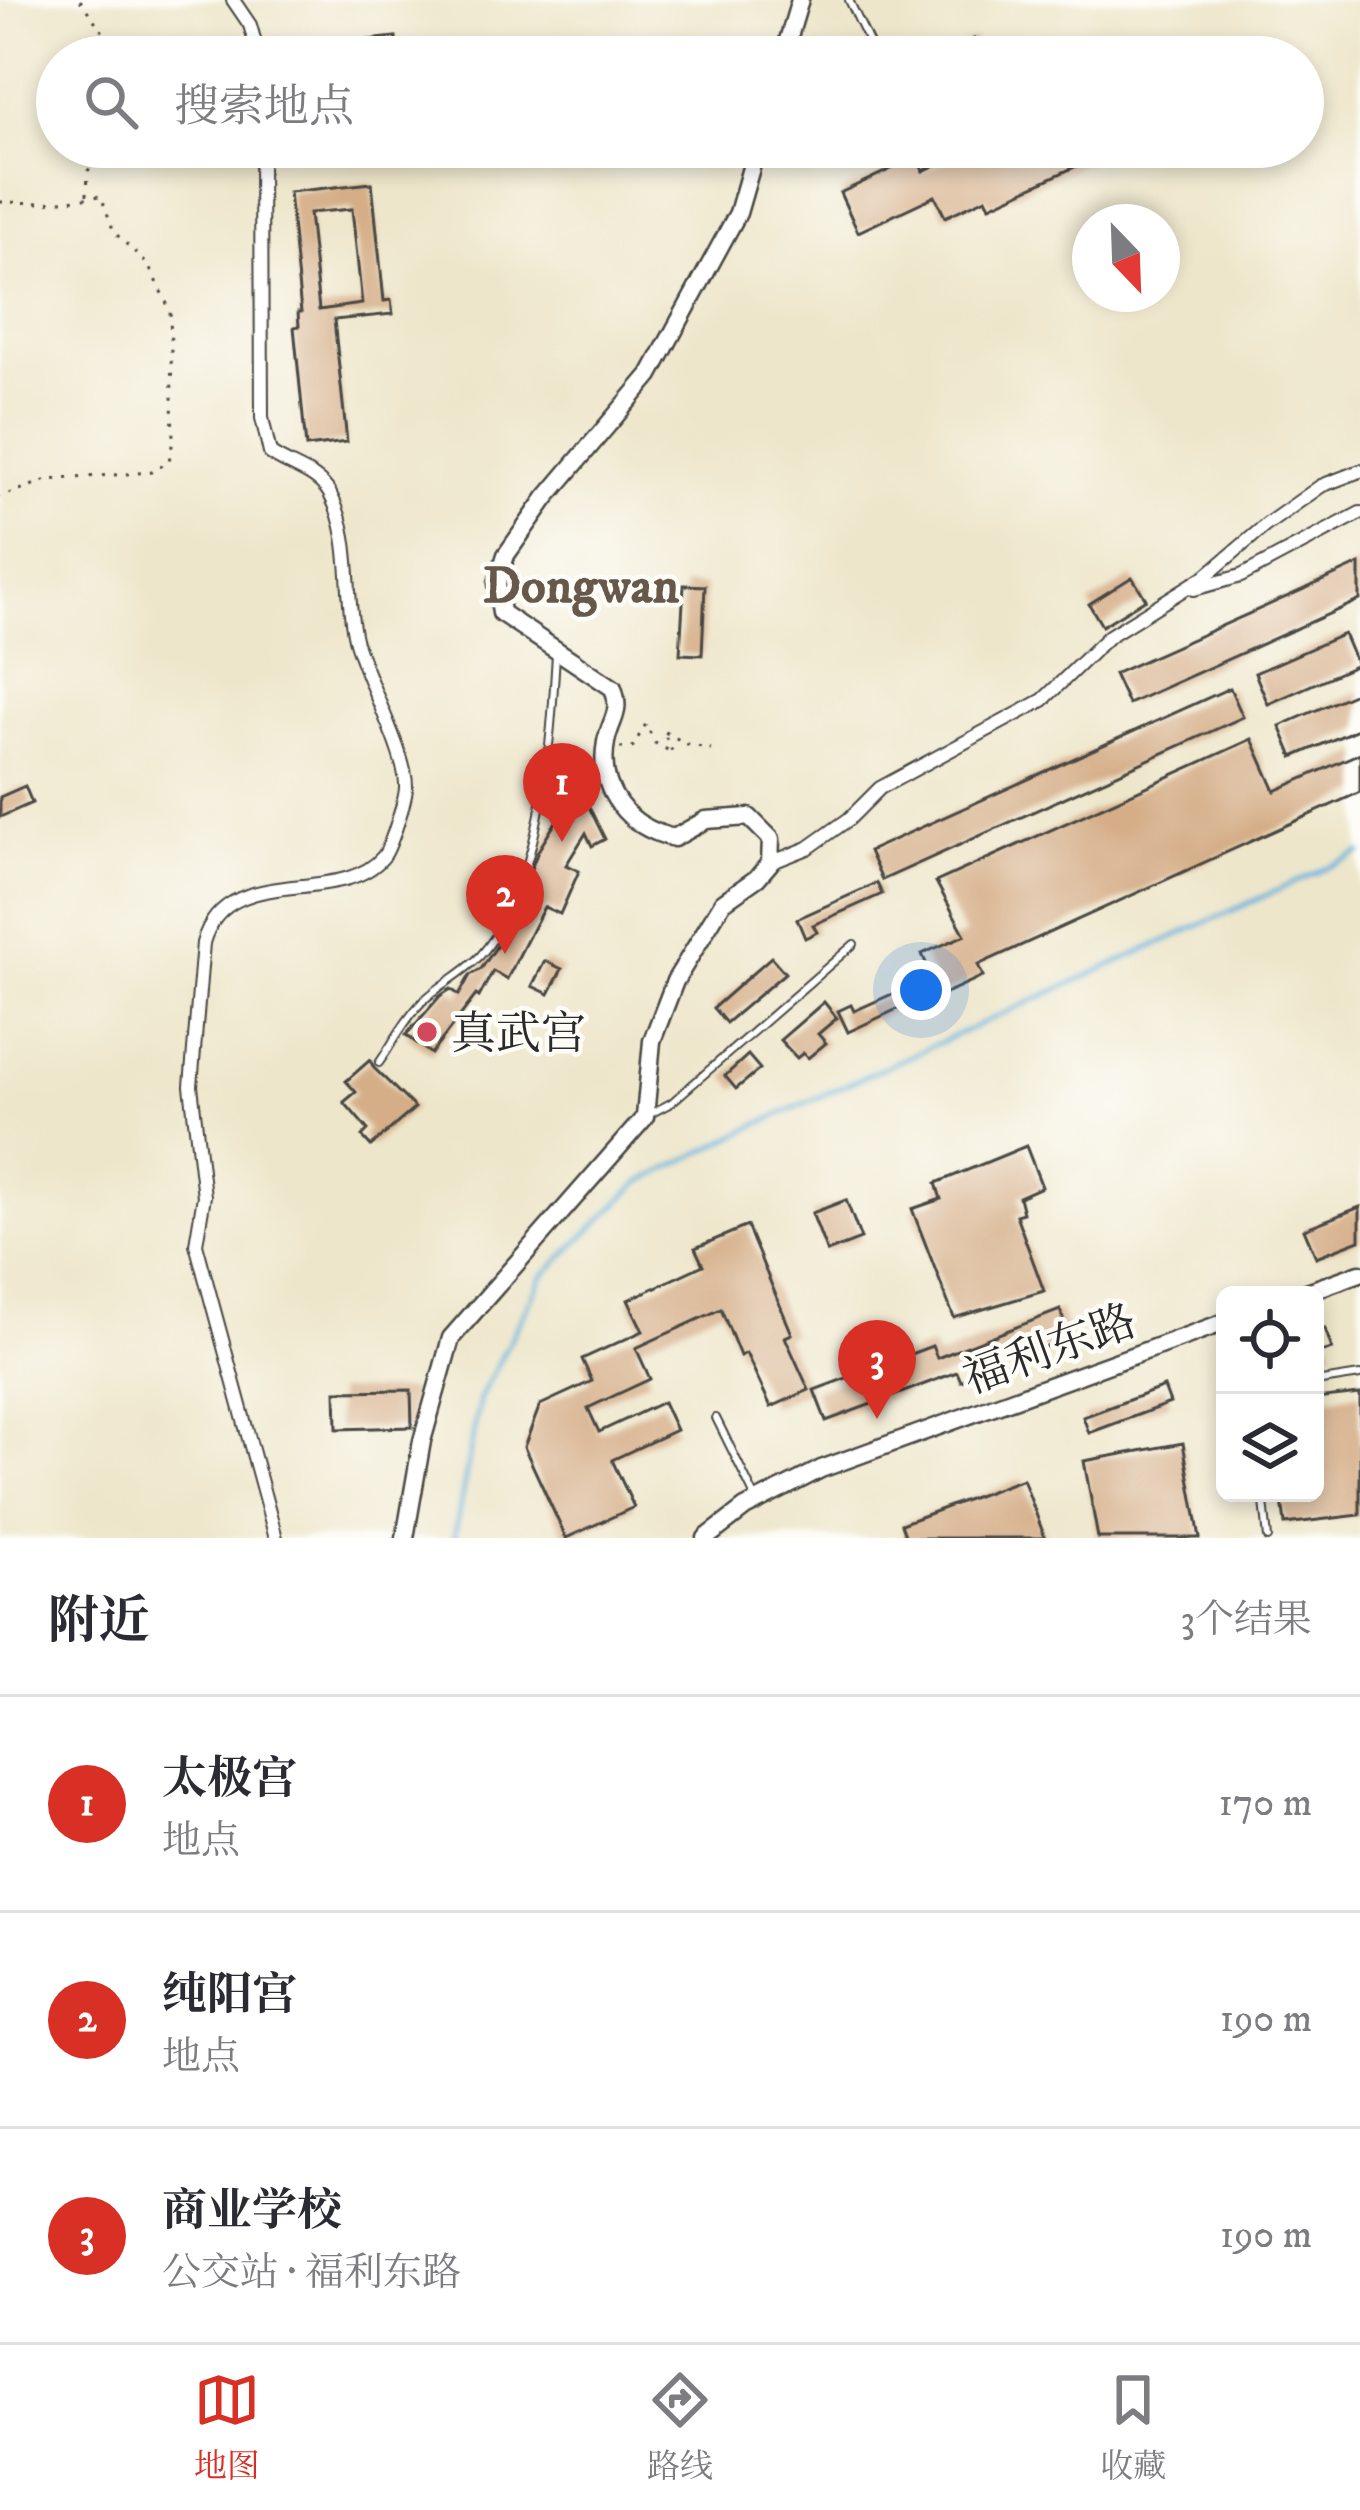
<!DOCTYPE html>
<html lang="zh">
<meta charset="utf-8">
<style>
body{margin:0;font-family:"IM FELL DW Pica","Noto Serif SC",serif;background:#f7f7f7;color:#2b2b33}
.controls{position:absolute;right:36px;bottom:36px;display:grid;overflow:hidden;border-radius:18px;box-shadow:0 6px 18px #0003}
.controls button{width:108px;height:108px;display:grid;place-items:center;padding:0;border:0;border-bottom:3px solid #e1e1e2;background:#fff;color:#2b2b33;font:60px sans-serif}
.compass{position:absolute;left:1072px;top:204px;width:108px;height:108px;border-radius:50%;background:#fff;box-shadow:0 6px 18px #0003;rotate:157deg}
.you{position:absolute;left:921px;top:990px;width:42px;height:42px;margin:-30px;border:9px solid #fff;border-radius:50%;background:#1a73e8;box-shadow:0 0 0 18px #1a73e833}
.badge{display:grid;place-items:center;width:78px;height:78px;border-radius:50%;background:#d93025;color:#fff;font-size:39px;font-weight:700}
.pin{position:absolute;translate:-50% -99px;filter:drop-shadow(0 3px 6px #0008)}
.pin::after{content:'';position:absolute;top:63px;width:42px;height:36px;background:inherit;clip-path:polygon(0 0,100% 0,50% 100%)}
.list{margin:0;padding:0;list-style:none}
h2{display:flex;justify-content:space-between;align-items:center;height:156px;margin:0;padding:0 48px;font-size:51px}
h2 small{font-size:39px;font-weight:400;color:#7c7c81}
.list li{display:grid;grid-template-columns:78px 1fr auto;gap:36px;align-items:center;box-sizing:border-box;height:216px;padding:0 48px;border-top:3px solid #e1e1e2}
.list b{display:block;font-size:45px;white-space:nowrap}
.list p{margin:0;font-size:39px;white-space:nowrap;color:#7c7c81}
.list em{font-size:39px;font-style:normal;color:#7c7c81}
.icon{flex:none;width:66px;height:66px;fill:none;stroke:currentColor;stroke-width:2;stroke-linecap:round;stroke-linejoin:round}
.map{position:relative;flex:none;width:1360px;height:1538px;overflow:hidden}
.search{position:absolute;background:#fff;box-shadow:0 6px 18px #0003;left:36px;right:36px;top:36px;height:132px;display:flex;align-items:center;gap:30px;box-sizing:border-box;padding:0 42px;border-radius:66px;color:#7c7c81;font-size:45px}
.sheet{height:804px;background:#fff}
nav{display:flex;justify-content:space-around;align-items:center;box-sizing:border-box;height:168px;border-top:3px solid #e1e1e2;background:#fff;font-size:33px;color:#7c7c81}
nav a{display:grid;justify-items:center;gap:6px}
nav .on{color:#d93025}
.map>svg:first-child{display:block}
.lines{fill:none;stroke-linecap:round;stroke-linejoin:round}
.stream{stroke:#61b2dc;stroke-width:4.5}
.building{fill:#d5ae88;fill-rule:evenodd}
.lane-casing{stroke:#484743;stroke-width:10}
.street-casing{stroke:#484743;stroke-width:16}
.secondary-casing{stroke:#484743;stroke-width:21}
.path{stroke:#484743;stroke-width:3;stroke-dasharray:3 9;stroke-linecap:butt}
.lane{stroke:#fff;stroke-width:6}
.street{stroke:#fff;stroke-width:12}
.secondary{stroke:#fff;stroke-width:16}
.poi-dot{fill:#d1495b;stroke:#fdfcf7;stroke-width:4.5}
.labels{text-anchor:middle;stroke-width:9;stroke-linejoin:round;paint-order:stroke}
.poi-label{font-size:45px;fill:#2b2b2b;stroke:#fdfcf7;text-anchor:start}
.street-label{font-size:45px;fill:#2b2b2b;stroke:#fdfcf7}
.quarter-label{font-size:51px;font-weight:bold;fill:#66594c;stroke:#fdfcf7}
</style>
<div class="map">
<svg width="1360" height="1538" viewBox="0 0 1360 1538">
<rect width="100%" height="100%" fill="#fdfcf7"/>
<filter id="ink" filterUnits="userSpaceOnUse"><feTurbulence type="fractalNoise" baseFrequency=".00833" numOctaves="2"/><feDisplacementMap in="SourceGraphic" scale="24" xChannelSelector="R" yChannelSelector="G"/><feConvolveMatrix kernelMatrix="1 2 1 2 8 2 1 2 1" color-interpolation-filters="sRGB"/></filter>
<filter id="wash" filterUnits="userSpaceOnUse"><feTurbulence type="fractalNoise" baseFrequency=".004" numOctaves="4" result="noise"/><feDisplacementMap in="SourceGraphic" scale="48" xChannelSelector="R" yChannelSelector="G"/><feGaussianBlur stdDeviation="2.7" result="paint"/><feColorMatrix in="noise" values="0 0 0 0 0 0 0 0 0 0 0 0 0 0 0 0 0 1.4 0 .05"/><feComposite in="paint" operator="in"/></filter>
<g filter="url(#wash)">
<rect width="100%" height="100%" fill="#eee6ca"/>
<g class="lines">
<polyline class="stream" points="454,1538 480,1398 542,1277 639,1183 761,1123 1360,853"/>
</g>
<g id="blocks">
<g class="building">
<polygon points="396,37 398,57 286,57 285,49"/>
<polygon points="974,39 982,57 936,57"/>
<polygon points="962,147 1118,147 990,206 986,198 945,217 935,196 858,232 840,193 917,157 923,171 964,152"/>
<path d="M 372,183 L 384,301 L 391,300 L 393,314 L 334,320 L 347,442 L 306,447 L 294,327 L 299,326 L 298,312 L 301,312 L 289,192 ZM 352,209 L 362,304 L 319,310 L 309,213 Z"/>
<polygon points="1360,564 1360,600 1128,704 1114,674"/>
<polygon points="1132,577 1146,599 1102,626 1089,604"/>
<polygon points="684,585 705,586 702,655 680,654"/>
<polygon points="1344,634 1357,665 1268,704 1255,673"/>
<polygon points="1230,688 1243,717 882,880 869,851"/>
<polygon points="1360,691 1360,728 1293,757 1280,726"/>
<polygon points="1252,739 1275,791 1360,753 1360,792 978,965 983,976 941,995 938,990 848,1032 838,1011 851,1005 854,1011 932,976 922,954 965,935 936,882"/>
<polygon points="578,785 605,839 592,846 586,833 566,865 579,871 560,914 544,907 507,979 493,971 479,997 476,995 431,1054 406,1035 440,996 451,989 459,995 470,975 481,969 507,931 538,851 559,817 552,813 565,792"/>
<polygon points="25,786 32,803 0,817 0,797"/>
<polygon points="877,883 882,894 813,925 817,932 805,938 797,919"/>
<polygon points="771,957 785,973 726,1023 713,1008"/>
<polygon points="545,961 562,969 549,994 532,986"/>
<polygon points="824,1002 837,1018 818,1034 826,1043 808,1058 803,1053 797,1058 780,1040"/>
<polygon points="748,1055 760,1069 736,1089 725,1076"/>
<polygon points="370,1060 374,1068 415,1108 371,1146 362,1136 368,1130 344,1102 356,1092 346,1081"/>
<polygon points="1026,1146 1042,1187 1019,1197 1023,1213 1016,1215 1044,1291 954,1318 912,1209 941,1199 936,1183"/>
<polygon points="846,1200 861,1239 827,1252 812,1213"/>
<polygon points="1360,1207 1360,1240 1316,1257 1304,1229"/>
<polygon points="747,1226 792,1334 785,1337 809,1390 771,1407 746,1353 740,1356 721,1309 636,1348 650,1379 588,1408 599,1432 663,1402 676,1430 612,1460 634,1507 566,1538 524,1447 540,1405 592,1381 582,1359 643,1331 628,1300 703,1265 695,1248"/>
<polygon points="1060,1310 1070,1338 961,1381 957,1372 826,1421 814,1390 932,1346 937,1358"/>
<polygon points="1325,1328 1332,1349 1315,1354 1315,1332"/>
<polygon points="1164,1387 1170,1403 1089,1433 1083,1417"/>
<polygon points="411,1390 412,1427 337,1429 336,1391"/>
<polygon points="1360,1394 1360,1515 1285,1524 1281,1493 1315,1493 1315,1399"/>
<polygon points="1183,1443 1200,1538 1098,1538 1084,1461"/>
<polygon points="1023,1479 1045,1538 906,1538 901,1524"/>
</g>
</g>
</g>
<g filter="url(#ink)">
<use href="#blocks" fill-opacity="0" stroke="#484743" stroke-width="3"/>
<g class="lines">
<g class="lane-casing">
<g id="lane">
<polyline points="849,0 876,57"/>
<path d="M 379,1063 C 393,1043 405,1019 422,1002 C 439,985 463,974 480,956 C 542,887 551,742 556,654"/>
<polyline points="648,1115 671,1103 854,944"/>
<polyline points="1315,1382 1360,1375"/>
<polyline points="716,1418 756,1499"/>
<polyline points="1263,1493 1268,1538"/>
</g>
</g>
<g class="street-casing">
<g id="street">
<polyline points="233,0 250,25 259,57"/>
<path d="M 261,147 L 262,418 L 270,453 C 289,467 318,472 330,494 C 354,539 344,591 355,639 C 365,677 407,755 406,787 C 406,799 390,849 383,857 C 339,909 226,859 203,943 L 191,1086 L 204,1196 L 196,1244 L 276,1538"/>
<polyline points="1194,589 1241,576 1360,513"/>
<polyline points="770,863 808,848 849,819 880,788 1043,700 1109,636 1207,575 1266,525 1321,486 1360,471"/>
</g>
</g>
<g class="secondary-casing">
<g id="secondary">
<polyline points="783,57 800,0"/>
<polyline points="1299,1295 1360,1273"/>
<path d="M 405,1538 L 422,1441 L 451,1338 L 645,1117 L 652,1041 L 675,981 L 723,902 L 757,878 L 770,863 L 771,839 L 749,817 L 706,820 L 674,838 C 628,827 597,791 606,742 C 611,718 622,714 613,688 L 501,613 L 497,583 L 506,555 L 546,498 L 650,375 L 738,213 L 757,147"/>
<polyline points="706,1538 745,1508 821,1469 1225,1322"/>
</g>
</g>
<g class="path">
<polyline points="80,0 110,42 115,57"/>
<polyline points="87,195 88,171 102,147"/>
<polyline points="0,202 44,203 101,196 114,232 148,265 170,310 173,440 169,461 152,472 47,480 0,497"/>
<polyline points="620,748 632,748 646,724 655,743 673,753 663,731 687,744 711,749"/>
</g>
<use href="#lane" class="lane"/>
<use href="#street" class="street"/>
<use href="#secondary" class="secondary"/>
</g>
</g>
<circle class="poi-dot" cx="427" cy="1032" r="12"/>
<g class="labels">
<g class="poi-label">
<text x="451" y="1048">真武宫</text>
</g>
<g class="street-label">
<text transform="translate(1049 1348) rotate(-20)" y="16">福利东路</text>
</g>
<g class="quarter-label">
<text x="581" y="602">Dongwan</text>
</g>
</g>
</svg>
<div class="controls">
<button><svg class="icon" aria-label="locate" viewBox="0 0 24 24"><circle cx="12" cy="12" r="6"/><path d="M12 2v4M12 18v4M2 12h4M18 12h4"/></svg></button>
<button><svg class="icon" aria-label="layers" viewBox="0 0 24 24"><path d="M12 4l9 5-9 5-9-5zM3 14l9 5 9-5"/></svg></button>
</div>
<svg class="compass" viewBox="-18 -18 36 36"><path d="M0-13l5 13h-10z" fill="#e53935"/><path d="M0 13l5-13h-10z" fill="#7c7c81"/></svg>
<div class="you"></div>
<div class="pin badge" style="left:562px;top:842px">1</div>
<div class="pin badge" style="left:505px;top:954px">2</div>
<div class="pin badge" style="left:877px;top:1419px">3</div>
<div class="search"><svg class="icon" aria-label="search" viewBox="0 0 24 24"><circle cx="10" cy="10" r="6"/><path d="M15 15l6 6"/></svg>搜索地点</div>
</div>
<section class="sheet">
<h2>附近<small>3个结果</small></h2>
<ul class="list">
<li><span class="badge">1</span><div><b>太极宫</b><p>地点</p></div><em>170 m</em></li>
<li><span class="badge">2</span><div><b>纯阳宫</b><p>地点</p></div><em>190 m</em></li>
<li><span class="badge">3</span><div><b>商业学校</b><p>公交站 · 福利东路</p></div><em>190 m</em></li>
</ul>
</section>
<nav>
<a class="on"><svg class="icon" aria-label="map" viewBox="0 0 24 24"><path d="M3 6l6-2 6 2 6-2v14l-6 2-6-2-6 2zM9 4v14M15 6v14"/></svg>地图</a>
<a><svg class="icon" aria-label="directions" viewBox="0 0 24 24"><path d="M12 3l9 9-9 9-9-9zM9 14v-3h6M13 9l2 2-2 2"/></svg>路线</a>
<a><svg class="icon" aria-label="saved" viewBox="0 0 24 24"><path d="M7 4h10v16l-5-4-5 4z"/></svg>收藏</a>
</nav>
